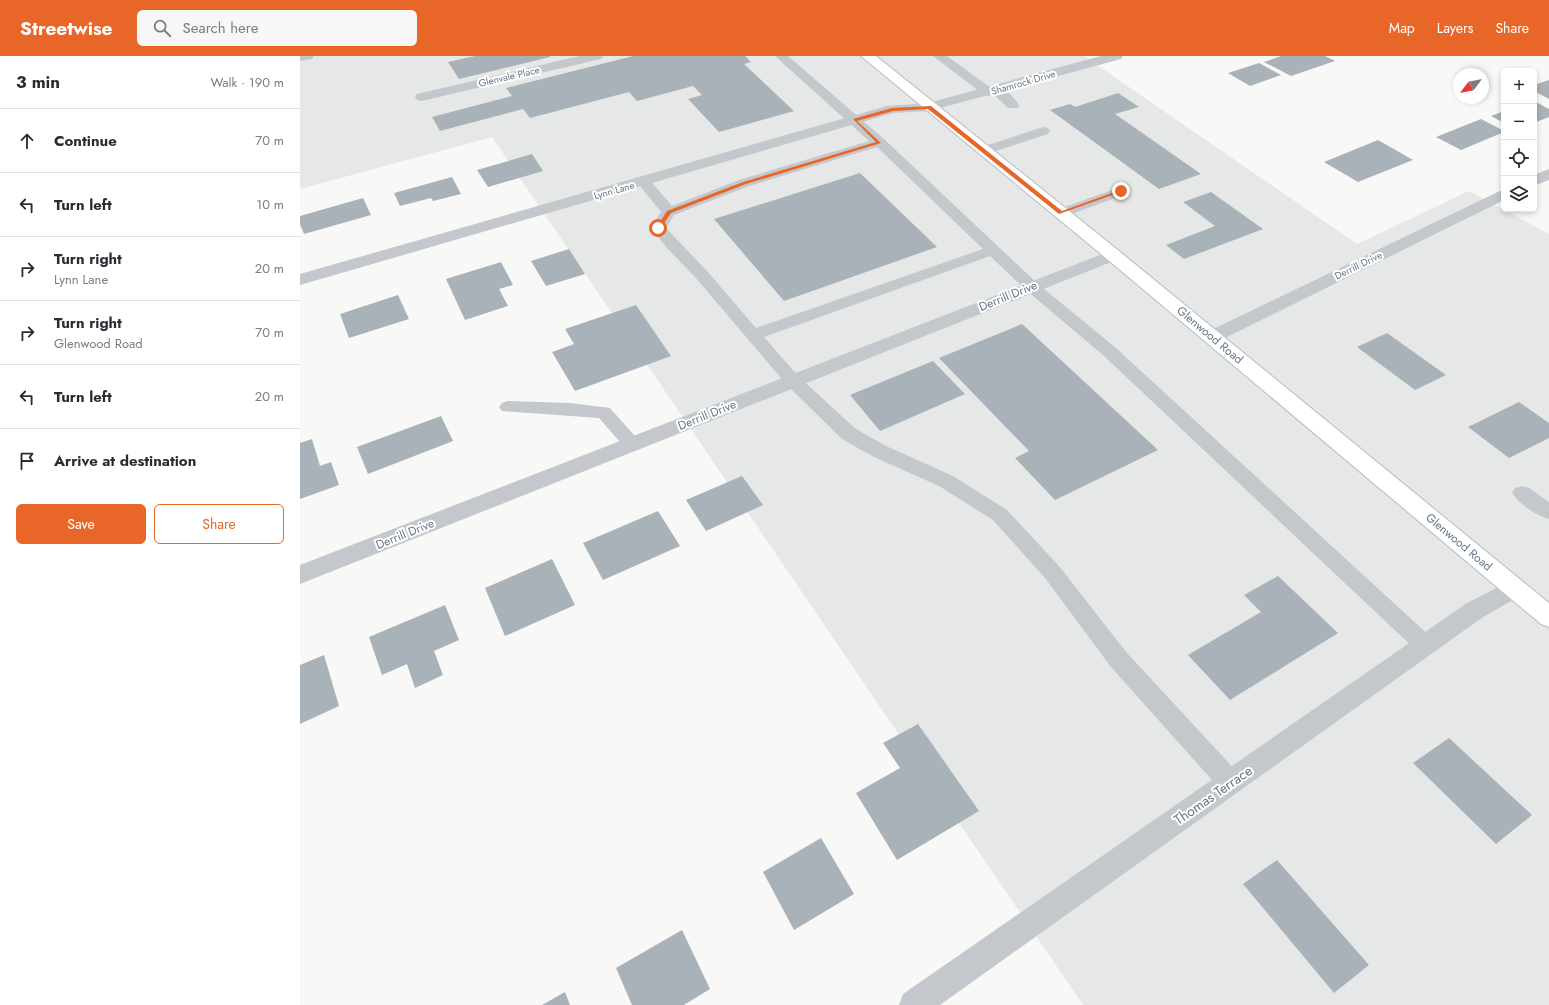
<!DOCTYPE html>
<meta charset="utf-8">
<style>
body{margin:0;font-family:Jost,sans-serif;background:#f7f7f7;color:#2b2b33}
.controls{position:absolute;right:12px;top:12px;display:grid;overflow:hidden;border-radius:6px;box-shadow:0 2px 6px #0003}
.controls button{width:36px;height:36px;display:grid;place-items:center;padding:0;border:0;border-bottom:1px solid #e1e1e2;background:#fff;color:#2b2b33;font:20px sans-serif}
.compass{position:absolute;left:1153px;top:12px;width:36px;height:36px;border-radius:50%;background:#fff;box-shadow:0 2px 6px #0003;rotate:238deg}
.stop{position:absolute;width:12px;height:12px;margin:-9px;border:3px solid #e86627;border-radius:50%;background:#fff}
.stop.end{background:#e86627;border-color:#fff;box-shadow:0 1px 4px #0008}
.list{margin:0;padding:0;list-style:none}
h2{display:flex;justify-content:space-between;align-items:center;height:52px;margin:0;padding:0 16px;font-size:17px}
h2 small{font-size:13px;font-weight:400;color:#7c7c81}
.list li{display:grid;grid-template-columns:26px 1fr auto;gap:12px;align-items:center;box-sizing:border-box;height:64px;padding:0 16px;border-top:1px solid #e1e1e2}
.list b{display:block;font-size:15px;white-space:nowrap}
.list p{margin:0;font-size:13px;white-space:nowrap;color:#7c7c81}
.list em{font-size:13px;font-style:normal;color:#7c7c81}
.actions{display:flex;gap:8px;padding:12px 16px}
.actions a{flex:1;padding:9px 0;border:1px solid #e86627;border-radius:6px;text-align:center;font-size:14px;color:#e86627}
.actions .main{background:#e86627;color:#fff}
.icon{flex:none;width:22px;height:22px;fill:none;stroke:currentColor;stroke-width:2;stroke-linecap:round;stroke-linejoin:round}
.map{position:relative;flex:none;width:1249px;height:949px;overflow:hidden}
header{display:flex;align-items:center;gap:24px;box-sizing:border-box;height:56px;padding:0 20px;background:#e86627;color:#fff}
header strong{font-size:19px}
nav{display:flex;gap:22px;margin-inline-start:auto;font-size:14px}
.search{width:280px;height:36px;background:#f7f7f7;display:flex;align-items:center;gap:10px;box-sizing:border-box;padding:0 14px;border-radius:6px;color:#7c7c81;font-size:15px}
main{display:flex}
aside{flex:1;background:#fff}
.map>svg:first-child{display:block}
.built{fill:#e6e8e7}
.building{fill:#aab2b9}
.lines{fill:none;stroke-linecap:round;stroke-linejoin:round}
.secondary-casing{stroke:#b6bbc0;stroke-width:2}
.service{fill:#c4c7cc;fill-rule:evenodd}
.minor{fill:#c4c7cc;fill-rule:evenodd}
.secondary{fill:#fff;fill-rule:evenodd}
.route{fill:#e86627}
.labels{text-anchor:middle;stroke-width:4;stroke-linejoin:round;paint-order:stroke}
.far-street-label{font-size:10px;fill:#677688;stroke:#fff}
.street-label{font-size:12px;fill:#677688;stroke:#fff}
.near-street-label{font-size:14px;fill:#677688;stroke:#fff}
</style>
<header>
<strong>Streetwise</strong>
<div class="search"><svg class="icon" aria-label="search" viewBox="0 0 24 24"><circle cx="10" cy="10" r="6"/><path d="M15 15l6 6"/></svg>Search here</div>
<nav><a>Map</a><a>Layers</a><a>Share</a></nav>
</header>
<main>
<aside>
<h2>3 min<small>Walk · 190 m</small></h2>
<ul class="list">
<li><svg class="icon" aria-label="ahead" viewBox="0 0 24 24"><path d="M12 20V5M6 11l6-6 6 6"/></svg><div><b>Continue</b></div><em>70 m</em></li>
<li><svg class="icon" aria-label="left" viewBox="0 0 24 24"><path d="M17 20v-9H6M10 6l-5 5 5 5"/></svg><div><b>Turn left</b></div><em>10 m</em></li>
<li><svg class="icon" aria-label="right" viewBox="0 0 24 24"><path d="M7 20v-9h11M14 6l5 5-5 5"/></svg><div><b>Turn right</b><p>Lynn Lane</p></div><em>20 m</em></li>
<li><svg class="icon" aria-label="right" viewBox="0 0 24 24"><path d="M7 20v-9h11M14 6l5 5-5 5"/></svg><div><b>Turn right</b><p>Glenwood Road</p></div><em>70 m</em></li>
<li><svg class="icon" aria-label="left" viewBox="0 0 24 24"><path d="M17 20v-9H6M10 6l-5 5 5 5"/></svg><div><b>Turn left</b></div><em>20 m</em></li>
<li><svg class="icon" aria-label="arrive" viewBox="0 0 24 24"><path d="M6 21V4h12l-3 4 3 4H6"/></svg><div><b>Arrive at destination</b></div></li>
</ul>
<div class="actions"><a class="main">Save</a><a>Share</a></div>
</aside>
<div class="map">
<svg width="1249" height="949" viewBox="0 0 1249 949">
<rect width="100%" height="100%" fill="#f8f9f6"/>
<polygon class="built" points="0,0 784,0 1057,188 1169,135 1249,178 1249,949 783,949 192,81 0,133"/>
<g class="building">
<polygon points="175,0 250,0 250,1 159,23 148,6"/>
<polygon points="333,0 445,0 451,6 444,8 494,55 419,76 388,43 402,39 393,30 337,45 329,36 230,62 223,53 140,75 132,61 212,40 206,32"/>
<polygon points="981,0 1025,0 1035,5 991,20 964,6"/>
<polygon points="959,7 981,19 950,30 928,17"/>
<polygon points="1249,24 1249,43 1234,35 1234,29"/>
<polygon points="818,37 839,51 815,58 901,118 859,133 750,54 770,48 775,51"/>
<polygon points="1234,45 1249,53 1249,61 1234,67"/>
<polygon points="1204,55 1204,67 1191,60"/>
<polygon points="1181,63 1204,75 1204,76 1161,94 1136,81"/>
<polygon points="1078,84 1113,104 1058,126 1024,106"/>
<polygon points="232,98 243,115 188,131 177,114"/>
<polygon points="560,117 637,191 484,245 414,163"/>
<polygon points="152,121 161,138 133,145 131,142 100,150 94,137"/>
<polygon points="911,136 963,173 884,203 866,189 915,170 883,146"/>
<polygon points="63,142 71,159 4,178 0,168 0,160"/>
<polygon points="269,193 285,218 246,230 231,205"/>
<polygon points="201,206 213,229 199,233 208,250 165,264 146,223"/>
<polygon points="98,239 109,263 49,282 40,258"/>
<polygon points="336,249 371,300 275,335 252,296 274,288 265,273"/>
<polygon points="722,268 858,394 755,444 715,402 729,395 639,302"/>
<polygon points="1087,277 1146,319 1115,334 1057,291"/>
<polygon points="633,305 665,338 580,375 550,339"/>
<polygon points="1219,346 1249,367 1249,382 1209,402 1168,371"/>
<polygon points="141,360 153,385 68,418 57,391"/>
<polygon points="12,383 20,410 31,406 39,429 0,443 0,387"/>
<polygon points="442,420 463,449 406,475 386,444"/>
<polygon points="358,455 380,490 303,524 283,487"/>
<polygon points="252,503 275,549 205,580 185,532"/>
<polygon points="978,520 1038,577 930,644 888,599 961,556 944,539"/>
<polygon points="145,549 159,584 134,595 143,619 115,632 107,608 82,619 69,581"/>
<polygon points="24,599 39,650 0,668 0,609"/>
<polygon points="618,668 679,755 597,804 556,737 600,712 583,687"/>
<polygon points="1149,682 1232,759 1196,788 1113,707"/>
<polygon points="521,782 554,838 494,874 463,816"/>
<polygon points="977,804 1069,909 1034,937 943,828"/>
<polygon points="382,874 410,933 384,949 332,949 316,912"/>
<polygon points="265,936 270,949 242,949"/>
</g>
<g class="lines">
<g class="secondary-casing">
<polygon id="secondary" points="561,0 576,0 819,195 1249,547 1249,571 1241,568 807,203"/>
</g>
<g class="service">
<polygon points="0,0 14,0 12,3 0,5"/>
<path d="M 475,0 L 488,0 L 584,83 L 738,228 L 816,292 L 1133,583 L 1136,589 L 1133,595 L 1125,598 L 1117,595 L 804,300 L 726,234 L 690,200 L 464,281 L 499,321 L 556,373 L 586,390 L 653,420 L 707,454 L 759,510 L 827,597 L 939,718 L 942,726 L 939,734 L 930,737 L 921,734 L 811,611 L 745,522 L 693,464 L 639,430 L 572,400 L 542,383 L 487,329 L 395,221 L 366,191 L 351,172 L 361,156 L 336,125 L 338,122 L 348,122 L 372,150 L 439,124 L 569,85 ZM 577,91 L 683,193 L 456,272 L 407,215 L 366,172 L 374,159 L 449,130 Z"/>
<path d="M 633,0 L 647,0 L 691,32 C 701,27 714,41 719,49 L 718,52 L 708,52 L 693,38 L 688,40 L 684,39 Z"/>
<polygon points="743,71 748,72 750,75 748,78 684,99 679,98 677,95 679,92"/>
<polygon points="821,131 826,132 828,135 826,138 766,160 756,160 754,157 756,154"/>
<polygon points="208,345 270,347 310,352 342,388 340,393 333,395 326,393 299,362 202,355 199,351 202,347"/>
<path d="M 1222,430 L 1229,432 L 1249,446 L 1249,463 C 1237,460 1219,448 1212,437 L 1215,432 Z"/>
</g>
<g class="minor">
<polygon points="279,0 303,0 301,3 122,45 117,44 115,41 117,38"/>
<polygon points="801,0 823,0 821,3 629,55 593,57 0,229 0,218 587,50 628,47"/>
<polygon points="1249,113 1249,124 1234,130 1234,119"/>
<polygon points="1204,133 1204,144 919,285 912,287 905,285 903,281 905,277"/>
<polygon points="813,194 819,195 821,199 819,203 0,528 0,509"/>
<polygon points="1214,523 1222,525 1226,532 1222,539 1183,561 640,949 599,949 603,938 1167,547"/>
</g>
<use href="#secondary" class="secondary"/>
</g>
<polygon class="route" points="631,50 762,155 820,134 824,135 759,158 628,53 593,55 557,65 581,87 446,128 371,157 360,173 356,172 367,155 443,126 576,86 553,63 592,52"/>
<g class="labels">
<g class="far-street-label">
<text transform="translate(209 20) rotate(-13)" y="4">Glenvale Place</text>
<text transform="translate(723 26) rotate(-16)" y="4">Shamrock Drive</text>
<text transform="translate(314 134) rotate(-16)" y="4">Lynn Lane</text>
<text transform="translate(1058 209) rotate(-26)" y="4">Derrill Drive</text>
</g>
<g class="street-label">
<text transform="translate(708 240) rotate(-22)" y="4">Derrill Drive</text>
<text transform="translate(910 279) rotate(40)" y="4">Glenwood Road</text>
<text transform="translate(407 359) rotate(-22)" y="4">Derrill Drive</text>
<text transform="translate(105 478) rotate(-22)" y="4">Derrill Drive</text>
<text transform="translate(1159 486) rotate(40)" y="4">Glenwood Road</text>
</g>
<g class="near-street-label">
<text transform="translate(913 739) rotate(-35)" y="5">Thomas Terrace</text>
</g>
</g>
</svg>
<div class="controls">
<button>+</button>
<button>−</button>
<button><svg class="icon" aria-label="locate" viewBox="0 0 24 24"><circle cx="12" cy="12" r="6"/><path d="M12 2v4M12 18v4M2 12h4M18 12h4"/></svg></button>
<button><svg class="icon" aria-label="layers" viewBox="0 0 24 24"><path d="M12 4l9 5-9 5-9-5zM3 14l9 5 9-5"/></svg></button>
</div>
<svg class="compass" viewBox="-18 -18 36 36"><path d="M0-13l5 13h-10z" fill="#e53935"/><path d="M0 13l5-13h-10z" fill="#7c7c81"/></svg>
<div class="stop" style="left:358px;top:172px"></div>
<div class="stop end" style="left:821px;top:135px"></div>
</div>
</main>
